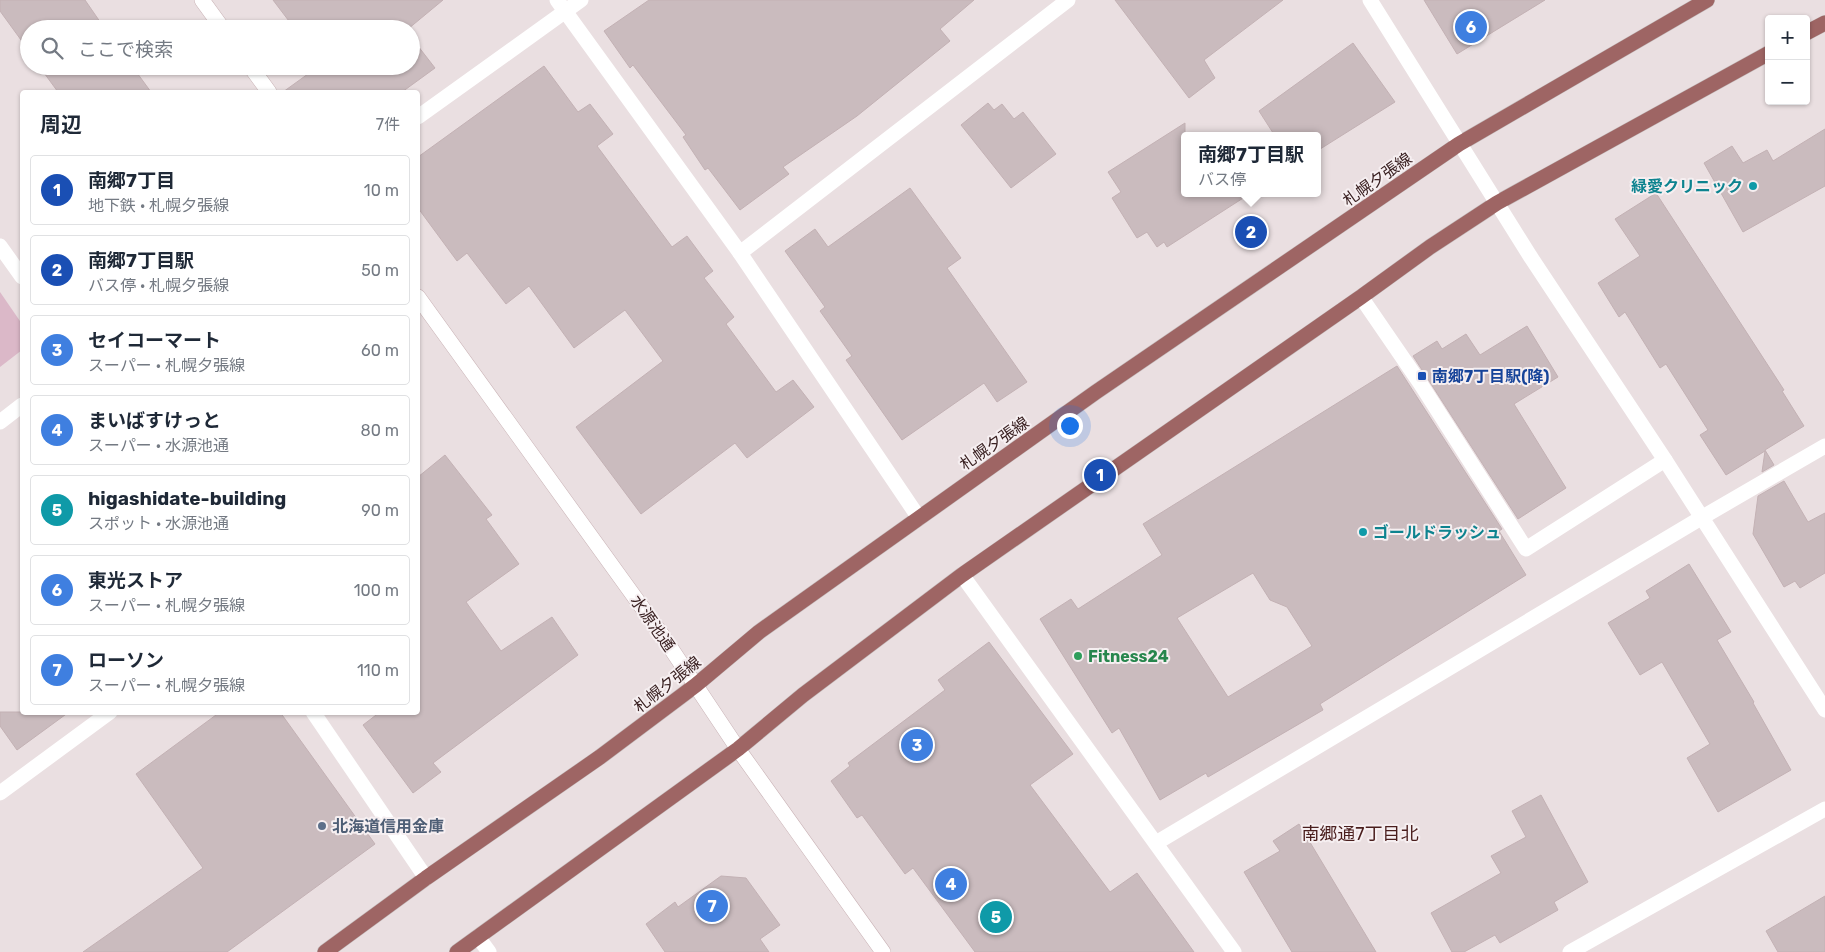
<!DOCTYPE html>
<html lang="ja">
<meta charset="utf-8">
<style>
body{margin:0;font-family:Rubik,"Noto Sans JP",sans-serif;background:#f2f2f3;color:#1f2937}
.controls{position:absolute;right:15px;top:15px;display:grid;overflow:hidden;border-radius:5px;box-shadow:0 1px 4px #0004}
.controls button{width:45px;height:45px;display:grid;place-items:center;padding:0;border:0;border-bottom:1px solid #e0e1e3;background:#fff;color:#1f2937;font:25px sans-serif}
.you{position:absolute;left:1069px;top:425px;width:18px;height:18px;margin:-12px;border:4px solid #fff;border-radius:50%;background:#1a73e8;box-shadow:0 0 0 8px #1a73e833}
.badge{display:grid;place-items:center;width:32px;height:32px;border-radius:50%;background:#395f89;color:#fff;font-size:16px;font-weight:700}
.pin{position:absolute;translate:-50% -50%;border:2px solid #fff;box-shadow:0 1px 5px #0006}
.popup{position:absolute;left:1181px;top:132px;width:140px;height:65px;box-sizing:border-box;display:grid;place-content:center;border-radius:5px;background:#fff;filter:drop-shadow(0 1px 4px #0005);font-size:16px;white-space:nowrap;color:#747a83}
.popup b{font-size:19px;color:#1f2937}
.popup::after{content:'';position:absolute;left:50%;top:100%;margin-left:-10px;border:10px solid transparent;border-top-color:#fff}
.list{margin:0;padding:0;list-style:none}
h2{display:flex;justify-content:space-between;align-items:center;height:65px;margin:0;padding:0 20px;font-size:21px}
h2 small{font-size:16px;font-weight:400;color:#747a83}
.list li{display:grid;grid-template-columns:32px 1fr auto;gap:15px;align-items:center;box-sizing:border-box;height:70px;margin:0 10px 10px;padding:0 10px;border:1px solid #e0e1e3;border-radius:5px}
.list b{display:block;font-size:19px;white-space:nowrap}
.list p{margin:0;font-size:16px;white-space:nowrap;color:#747a83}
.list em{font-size:16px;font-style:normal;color:#747a83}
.icon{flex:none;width:28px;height:28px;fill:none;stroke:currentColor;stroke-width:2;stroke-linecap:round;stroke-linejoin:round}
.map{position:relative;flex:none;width:1825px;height:952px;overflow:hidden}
.search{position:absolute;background:#fff;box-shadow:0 1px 4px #0004;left:20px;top:20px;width:400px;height:55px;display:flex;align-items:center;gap:12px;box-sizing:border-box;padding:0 18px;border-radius:28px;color:#747a83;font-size:19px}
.panel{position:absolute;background:#fff;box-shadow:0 1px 4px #0004;left:20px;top:90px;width:400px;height:625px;border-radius:5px}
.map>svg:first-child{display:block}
.green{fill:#dbb8c8}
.building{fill:#cabbbe;stroke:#c3b1b4;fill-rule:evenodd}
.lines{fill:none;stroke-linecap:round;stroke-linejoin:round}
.secondary-casing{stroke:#c9b2b5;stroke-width:16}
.primary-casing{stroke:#c4bcbc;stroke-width:16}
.lane{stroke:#fff;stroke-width:15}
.street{stroke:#fff;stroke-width:15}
.secondary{stroke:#fff;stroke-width:15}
.primary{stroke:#9e6564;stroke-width:15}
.culture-dot{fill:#0f9aa8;stroke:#f6eff1;stroke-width:2}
.transit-dot{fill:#1a4fb4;stroke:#f6eff1;stroke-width:2}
.leisure-dot{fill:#2e9e5b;stroke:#f6eff1;stroke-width:2}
.service-dot{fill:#5c6f8a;stroke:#f6eff1;stroke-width:2}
.labels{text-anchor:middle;stroke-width:4;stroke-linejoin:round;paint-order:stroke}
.street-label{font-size:16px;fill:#392021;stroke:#f6eff1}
.culture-label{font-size:16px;font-weight:bold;fill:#0d838f;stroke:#f6eff1;text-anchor:end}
.transit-label{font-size:16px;font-weight:bold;fill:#164399;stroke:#f6eff1;text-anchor:start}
.leisure-label{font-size:16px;font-weight:bold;fill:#27864d;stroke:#f6eff1;text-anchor:start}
.service-label{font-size:16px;font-weight:bold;fill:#4e5e75;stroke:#f6eff1;text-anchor:start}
.neighbourhood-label{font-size:18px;fill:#4a1e1d;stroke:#f6eff1}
</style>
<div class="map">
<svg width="1825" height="952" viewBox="0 0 1825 952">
<rect width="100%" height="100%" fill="#eadfe1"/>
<polygon class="green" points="0,292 22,324 22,350 0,367"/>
<g class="building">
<polygon points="0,0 85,0 105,29 29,29 29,51 0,11"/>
<polygon points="273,0 443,0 408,29 295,29"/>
<polygon points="649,0 974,0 940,29 950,41 857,116 783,167 789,174 740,210 708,168 705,170 683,137 686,135 633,65 630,68 604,31"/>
<polygon points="1115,0 1283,0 1204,60 1215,78 1189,98"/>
<polygon points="1424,0 1545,0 1457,54"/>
<polygon points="411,37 435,68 402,92 283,92 319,66 411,66"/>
<polygon points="1353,43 1395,102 1317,151 1317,136 1275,136 1259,111"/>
<polygon points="39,66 132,66 151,92 58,92"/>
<polygon points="544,66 578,112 590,104 613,134 597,146 672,247 687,236 713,271 704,278 734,317 726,324 776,392 793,380 814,407 747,458 735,443 641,514 576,427 663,361 625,310 574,348 529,286 506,304 467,253 457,261 418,208 418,157"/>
<polygon points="988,103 994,110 1002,104 1014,119 1023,112 1056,154 1011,188 961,125"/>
<polygon points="1185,123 1185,193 1251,193 1167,247 1164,242 1157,247 1147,232 1137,238 1112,198 1121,192 1108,172"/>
<polygon points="1825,129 1825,186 1743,232 1704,163 1732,146 1743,163 1767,150 1773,161"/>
<polygon points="910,188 961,258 947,268 1027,382 997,402 984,383 902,440 846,360 852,356 820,311 825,307 785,251 815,229 828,247"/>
<polygon points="1656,193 1784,390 1782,391 1804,426 1765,450 1774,465 1762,472 1765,451 1726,475 1700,435 1708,430 1666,364 1660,368 1625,312 1619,317 1598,283 1640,256 1615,219"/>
<polygon points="1527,326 1558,377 1514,404 1566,488 1518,519 1413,356 1437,341 1442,349 1466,334 1480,355"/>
<path d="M 1397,366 L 1502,529 L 1499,531 L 1526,575 L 1320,704 L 1323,710 L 1208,777 L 1206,773 L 1160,800 L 1119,728 L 1112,733 L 1040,619 L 1071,599 L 1078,609 L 1162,555 L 1143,524 ZM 1253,573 L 1270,600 L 1287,607 L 1312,646 L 1228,697 L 1177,618 Z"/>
<polygon points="445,455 492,515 486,519 519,564 466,602 501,651 552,617 578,655 433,763 441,772 413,793 363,725 380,712 418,712 418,477"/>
<polygon points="1784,481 1808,522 1825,513 1825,573 1800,588 1795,581 1784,587 1753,534 1758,496"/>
<polygon points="1689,564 1731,632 1717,640 1754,702 1753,703 1791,770 1718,812 1687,758 1710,744 1662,662 1640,675 1608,623 1650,598 1646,591"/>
<polygon points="989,642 1073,754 1030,785 1110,892 1137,873 1194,952 975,952 913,868 905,874 862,815 857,818 831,781 850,766 848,763 945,690 938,680"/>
<polygon points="0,712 69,712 17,750 0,726"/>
<polygon points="220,712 280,712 375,844 227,952 83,952 203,868 136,774"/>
<polygon points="1541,795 1588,882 1554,902 1558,910 1500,943 1495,935 1464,952 1452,952 1431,913 1501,873 1491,856 1526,837 1512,811"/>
<polygon points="1299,824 1376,952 1292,952 1244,872 1280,851 1273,841"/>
<polygon points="721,876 746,878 780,925 760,939 769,952 665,952 646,924 675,902 678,907"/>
<polygon points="1825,896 1825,952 1778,952 1766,931"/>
</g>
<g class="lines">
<g class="secondary-casing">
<g id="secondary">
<polyline points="202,0 223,29"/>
<polyline points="250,66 269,92"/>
<polyline points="418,297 662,635 738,749 883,952"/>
</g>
</g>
<g class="primary-casing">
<g id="primary">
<polyline points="1806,33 1825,23"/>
<polyline points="325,952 426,878 600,757 696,685 759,632 1096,392 1459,144 1707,0"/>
<polyline points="457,952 738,749 803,695 962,575 1361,297 1430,247 1497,203 1769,53"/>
</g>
</g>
<polyline class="lane" points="1361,297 1420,383 1526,549 1665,460"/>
<g class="street">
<polyline points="557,0 740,253 919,518"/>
<polyline points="1370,0 1530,256 1665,460 1825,710"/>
<polyline points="418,117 581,0"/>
<polyline points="0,246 22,277"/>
<polyline points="740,253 1068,0"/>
<polyline points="0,422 22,405"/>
<polyline points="962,575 1234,952"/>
<polyline points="313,712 426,878"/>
<polyline points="0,793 110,712"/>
<polyline points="1156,843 1701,518 1825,446"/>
<polyline points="478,937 489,952"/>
<polyline points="1570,952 1825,809"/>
</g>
<use href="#secondary" class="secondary"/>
<use href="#primary" class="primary"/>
</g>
<g class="culture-dot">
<circle cx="1753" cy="186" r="5"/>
<circle cx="1363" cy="532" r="5"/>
</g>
<rect class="transit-dot" x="1417" y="371" width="10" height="10" rx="2.5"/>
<circle class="leisure-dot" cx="1078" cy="656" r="5"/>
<circle class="service-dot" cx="322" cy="826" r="5"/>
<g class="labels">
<g class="street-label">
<text transform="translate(1377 179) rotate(-35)" y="6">札幌夕張線</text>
<text transform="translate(994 443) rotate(-35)" y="6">札幌夕張線</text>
<text transform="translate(653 623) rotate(55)" y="6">水源池通</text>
<text transform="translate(667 684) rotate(-38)" y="6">札幌夕張線</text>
</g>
<g class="culture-label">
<text x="1743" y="192">緑愛クリニック</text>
<text x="1373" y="538" text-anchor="start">ゴールドラッシュ</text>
</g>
<g class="transit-label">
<text x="1432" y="382">南郷7丁目駅(降)</text>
</g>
<g class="leisure-label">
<text x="1088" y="662">Fitness24</text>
</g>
<g class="service-label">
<text x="332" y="832">北海道信用金庫</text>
</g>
<g class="neighbourhood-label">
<text x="1360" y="840">南郷通7丁目北</text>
</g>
</g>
</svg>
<div class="controls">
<button>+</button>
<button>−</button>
</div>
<div class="you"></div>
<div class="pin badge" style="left:1100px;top:475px;background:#1a4fb4">1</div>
<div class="pin badge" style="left:1251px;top:232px;background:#1a4fb4">2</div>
<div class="popup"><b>南郷7丁目駅</b>バス停</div>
<div class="pin badge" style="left:917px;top:745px;background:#3f7fe0">3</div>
<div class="pin badge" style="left:951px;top:884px;background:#3f7fe0">4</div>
<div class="pin badge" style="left:996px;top:917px;background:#0f9aa8">5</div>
<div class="pin badge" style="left:1471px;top:27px;background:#3f7fe0">6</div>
<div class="pin badge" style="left:712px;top:906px;background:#3f7fe0">7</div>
<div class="search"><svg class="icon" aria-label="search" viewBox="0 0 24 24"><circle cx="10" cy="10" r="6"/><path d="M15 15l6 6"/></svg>ここで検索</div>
<section class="panel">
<h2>周辺<small>7件</small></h2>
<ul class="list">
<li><span class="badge" style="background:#1a4fb4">1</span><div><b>南郷7丁目</b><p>地下鉄 · 札幌夕張線</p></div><em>10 m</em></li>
<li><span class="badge" style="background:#1a4fb4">2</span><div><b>南郷7丁目駅</b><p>バス停 · 札幌夕張線</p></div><em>50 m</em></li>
<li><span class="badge" style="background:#3f7fe0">3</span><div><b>セイコーマート</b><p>スーパー · 札幌夕張線</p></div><em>60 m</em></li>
<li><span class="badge" style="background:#3f7fe0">4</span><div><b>まいばすけっと</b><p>スーパー · 水源池通</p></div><em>80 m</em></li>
<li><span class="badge" style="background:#0f9aa8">5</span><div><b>higashidate-building</b><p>スポット · 水源池通</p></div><em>90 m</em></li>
<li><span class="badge" style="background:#3f7fe0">6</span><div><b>東光ストア</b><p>スーパー · 札幌夕張線</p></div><em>100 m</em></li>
<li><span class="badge" style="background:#3f7fe0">7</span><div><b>ローソン</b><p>スーパー · 札幌夕張線</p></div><em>110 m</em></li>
</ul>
</section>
</div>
